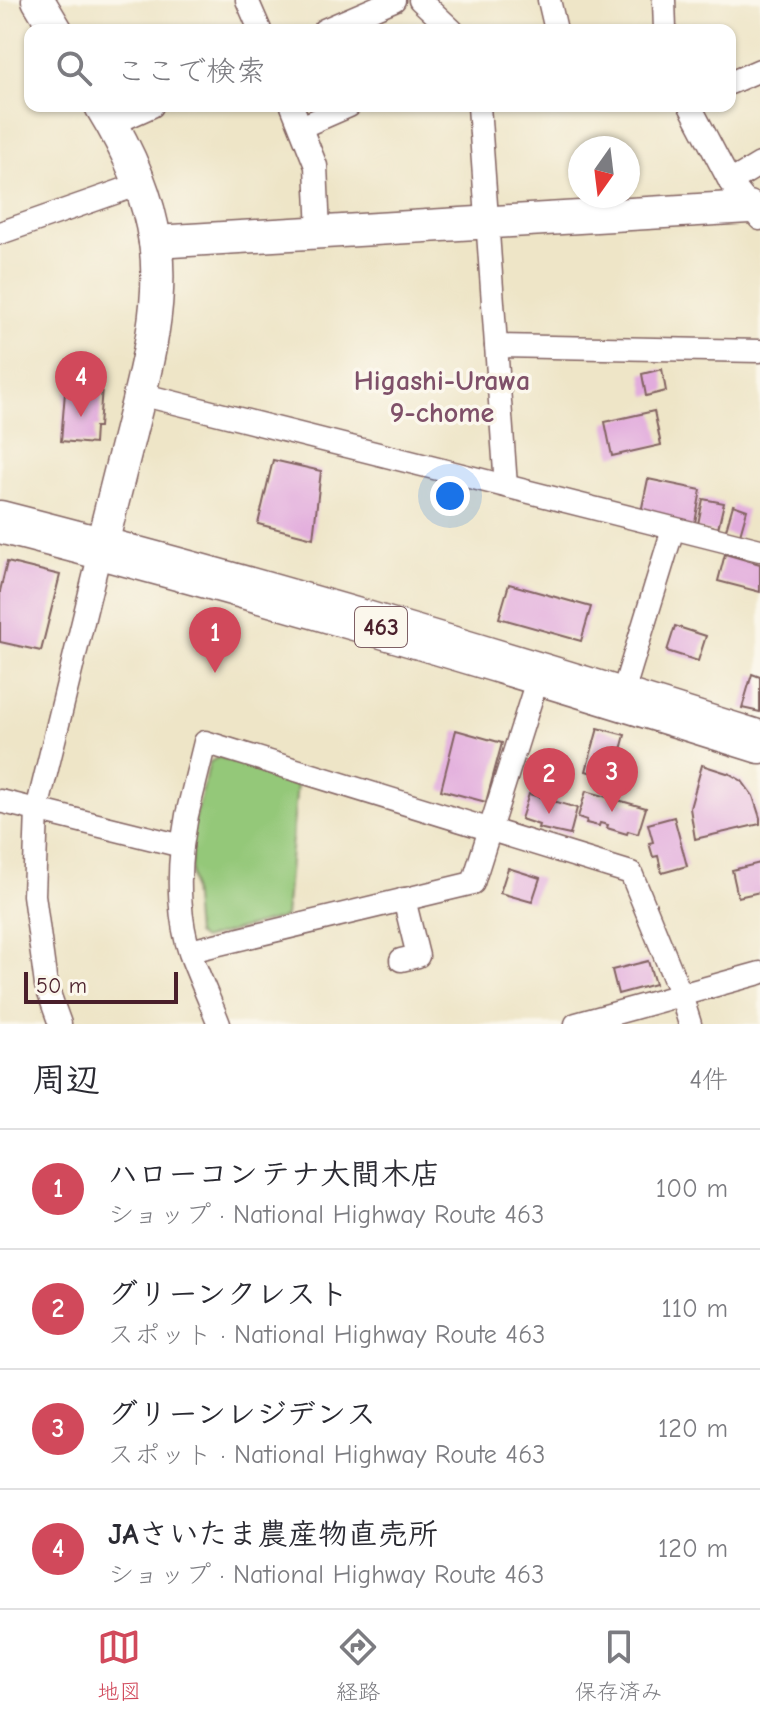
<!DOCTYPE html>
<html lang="ja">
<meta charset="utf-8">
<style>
body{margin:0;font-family:"Comic Neue","Klee One",sans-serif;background:#f7f7f7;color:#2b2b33}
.compass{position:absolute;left:568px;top:136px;width:72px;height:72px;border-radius:50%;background:#fff;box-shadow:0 2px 6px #0004;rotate:194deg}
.scale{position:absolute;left:24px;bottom:20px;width:154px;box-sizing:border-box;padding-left:8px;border:4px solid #4a1f2b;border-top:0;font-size:22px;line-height:28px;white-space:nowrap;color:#4a1f2b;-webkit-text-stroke:6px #fbf7ec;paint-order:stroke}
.you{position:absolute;left:450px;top:496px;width:28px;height:28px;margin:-20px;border:6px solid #fff;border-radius:50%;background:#1a73e8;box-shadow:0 0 0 12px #1a73e833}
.badge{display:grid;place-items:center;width:52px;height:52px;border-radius:50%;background:#d1495b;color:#fff;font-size:26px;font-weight:700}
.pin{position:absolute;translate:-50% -66px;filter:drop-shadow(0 2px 4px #0008)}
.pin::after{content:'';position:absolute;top:42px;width:28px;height:24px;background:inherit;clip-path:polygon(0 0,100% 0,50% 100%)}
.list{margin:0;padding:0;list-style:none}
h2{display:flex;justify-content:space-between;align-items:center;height:104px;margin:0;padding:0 32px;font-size:34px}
h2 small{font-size:26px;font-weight:400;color:#7c7c81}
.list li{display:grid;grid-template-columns:52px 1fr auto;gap:24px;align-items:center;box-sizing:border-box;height:120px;padding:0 32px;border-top:2px solid #e1e1e2}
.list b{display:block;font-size:30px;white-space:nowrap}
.list p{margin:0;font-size:26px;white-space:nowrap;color:#7c7c81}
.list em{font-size:26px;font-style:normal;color:#7c7c81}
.icon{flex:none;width:44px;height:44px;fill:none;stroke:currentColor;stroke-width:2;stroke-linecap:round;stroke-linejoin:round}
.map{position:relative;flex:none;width:760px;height:1024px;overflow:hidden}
.search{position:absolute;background:#fff;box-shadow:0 2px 6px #0004;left:24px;right:24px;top:24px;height:88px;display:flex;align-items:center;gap:20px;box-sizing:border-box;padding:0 28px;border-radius:16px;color:#7c7c81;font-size:30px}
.sheet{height:584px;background:#fff}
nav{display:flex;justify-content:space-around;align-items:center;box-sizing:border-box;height:112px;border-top:2px solid #e1e1e2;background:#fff;font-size:22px;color:#7c7c81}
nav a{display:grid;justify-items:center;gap:4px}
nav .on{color:#d1495b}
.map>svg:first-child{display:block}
.green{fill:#94c879;stroke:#6f7452;stroke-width:2}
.building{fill:#e2acdd}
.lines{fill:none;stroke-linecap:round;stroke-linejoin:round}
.street-casing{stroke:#836462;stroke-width:25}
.secondary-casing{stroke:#836462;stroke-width:35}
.highway-casing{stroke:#836462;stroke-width:45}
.street{stroke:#fff;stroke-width:22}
.secondary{stroke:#fff;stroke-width:32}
.highway{stroke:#fff;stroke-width:42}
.labels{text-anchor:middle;stroke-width:7;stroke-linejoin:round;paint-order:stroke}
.shield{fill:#fbf7ec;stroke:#7f6065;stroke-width:2}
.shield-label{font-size:24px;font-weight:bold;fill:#4a1f2b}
.neighbourhood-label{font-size:28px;font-weight:bold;fill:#7f5069;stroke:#fbf7ec}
</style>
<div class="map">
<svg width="760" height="1024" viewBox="0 0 760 1024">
<rect width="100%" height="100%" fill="#fbf7ec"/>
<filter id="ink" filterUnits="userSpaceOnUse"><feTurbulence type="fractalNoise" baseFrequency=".0125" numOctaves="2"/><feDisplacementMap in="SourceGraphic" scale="16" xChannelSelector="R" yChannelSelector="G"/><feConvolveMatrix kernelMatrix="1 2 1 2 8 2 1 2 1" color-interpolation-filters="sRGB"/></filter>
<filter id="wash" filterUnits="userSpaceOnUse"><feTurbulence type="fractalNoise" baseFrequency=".006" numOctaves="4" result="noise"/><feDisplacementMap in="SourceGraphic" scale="32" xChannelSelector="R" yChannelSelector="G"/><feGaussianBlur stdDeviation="1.8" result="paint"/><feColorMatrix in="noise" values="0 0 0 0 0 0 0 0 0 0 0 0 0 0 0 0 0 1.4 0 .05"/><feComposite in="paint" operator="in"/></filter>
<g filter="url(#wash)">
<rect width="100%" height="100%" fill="#eee5c7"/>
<polygon class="green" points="219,757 297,784 285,917 203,939 196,934 191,875 192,831 210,762"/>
<g id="blocks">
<g class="building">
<polygon points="662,369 666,391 646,396 642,374"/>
<polygon points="74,385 102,387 99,427 95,427 94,444 61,441 65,392 73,393"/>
<polygon points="654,411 661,445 612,456 605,422"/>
<polygon points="273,460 321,471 313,538 258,524"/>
<polygon points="648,479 701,490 694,528 640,517"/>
<polygon points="703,499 724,503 717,533 697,529"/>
<polygon points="733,505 747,510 739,538 725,533"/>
<polygon points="725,554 760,564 760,592 718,581"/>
<polygon points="7,562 60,575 41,651 0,642 0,591"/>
<polygon points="509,584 591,607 581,641 499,618"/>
<polygon points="675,626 706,636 698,661 667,651"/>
<polygon points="752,674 760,677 760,712 742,708"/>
<polygon points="598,728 625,735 613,779 586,771"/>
<polygon points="456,730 502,743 486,802 441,790"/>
<polygon points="702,765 730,774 742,781 753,796 760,818 760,824 695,839 690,808"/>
<polygon points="586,791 646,808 638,834 628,831 627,834 607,828 608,825 600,823 599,826 586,823 587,820 578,817"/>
<polygon points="529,794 577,808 570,835 538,828 539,825 521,819"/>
<polygon points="674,817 687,866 662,873 658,856 653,857 649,843 653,842 648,824"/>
<polygon points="760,863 760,892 738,897 732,870"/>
<polygon points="508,868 540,878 532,902 500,893"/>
<polygon points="648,961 655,984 618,994 612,970"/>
</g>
</g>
</g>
<g filter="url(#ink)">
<use href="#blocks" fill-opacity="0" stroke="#836462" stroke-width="2"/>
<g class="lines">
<g class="street-casing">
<g id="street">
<polyline points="247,0 260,30"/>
<polyline points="420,0 452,30"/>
<polyline points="549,0 556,30"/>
<polyline points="664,0 665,30"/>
<polyline points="324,30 394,0"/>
<polyline points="730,83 760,70"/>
<polyline points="292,106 316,166 319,232"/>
<polyline points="479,106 506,486"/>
<polyline points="690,106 730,182 760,219"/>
<polyline points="112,124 152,106"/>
<polyline points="301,127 349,106"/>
<polyline points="730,182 760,164"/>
<polyline points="0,233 140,184"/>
<polyline points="496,346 760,351"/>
<polyline points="140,394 760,550"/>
<polyline points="621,699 673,529"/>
<path d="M 0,801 L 182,846 C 178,880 179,921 190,953 C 199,977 210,1001 219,1024"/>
<polyline points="182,846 187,815 205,742 631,873 681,995 690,1024"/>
<polyline points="190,951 473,883 539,674"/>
<polyline points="401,960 418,956 404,899"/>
<polyline points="60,1024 46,985 34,895 37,810 101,548"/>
<polyline points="576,1024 760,973"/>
</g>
</g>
<g class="secondary-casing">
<g id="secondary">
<polyline points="38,0 56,30"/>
<polyline points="155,242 749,207"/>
<path d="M 101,548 C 111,508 121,469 131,429 C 146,370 164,303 155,242 C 148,193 127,148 101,106"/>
</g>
</g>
<g class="highway-casing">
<path id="highway" d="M 0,522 C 256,587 508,663 760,742"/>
</g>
<use href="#street" class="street"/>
<use href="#secondary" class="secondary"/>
<use href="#highway" class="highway"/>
</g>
</g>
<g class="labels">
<rect class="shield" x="355" y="607" width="52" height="40" rx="6"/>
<g class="shield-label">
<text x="381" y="635">463</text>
</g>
<g class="neighbourhood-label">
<text x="442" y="390">Higashi-Urawa<tspan x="442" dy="32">9-chome</tspan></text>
</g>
</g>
</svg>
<svg class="compass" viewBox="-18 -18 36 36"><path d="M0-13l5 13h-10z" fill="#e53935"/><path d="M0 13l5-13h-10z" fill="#7c7c81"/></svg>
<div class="scale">50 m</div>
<div class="you"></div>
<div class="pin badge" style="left:215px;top:673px">1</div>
<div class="pin badge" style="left:549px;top:814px">2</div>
<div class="pin badge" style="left:612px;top:812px">3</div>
<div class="pin badge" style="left:81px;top:417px">4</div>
<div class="search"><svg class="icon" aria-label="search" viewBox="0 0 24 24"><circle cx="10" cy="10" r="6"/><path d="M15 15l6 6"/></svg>ここで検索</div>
</div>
<section class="sheet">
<h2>周辺<small>4件</small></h2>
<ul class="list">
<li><span class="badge">1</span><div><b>ハローコンテナ大間木店</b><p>ショップ · National Highway Route 463</p></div><em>100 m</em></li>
<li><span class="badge">2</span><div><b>グリーンクレスト</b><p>スポット · National Highway Route 463</p></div><em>110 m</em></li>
<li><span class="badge">3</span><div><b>グリーンレジデンス</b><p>スポット · National Highway Route 463</p></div><em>120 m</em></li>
<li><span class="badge">4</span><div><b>JAさいたま農産物直売所</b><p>ショップ · National Highway Route 463</p></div><em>120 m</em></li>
</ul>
</section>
<nav>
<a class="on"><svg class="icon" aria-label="map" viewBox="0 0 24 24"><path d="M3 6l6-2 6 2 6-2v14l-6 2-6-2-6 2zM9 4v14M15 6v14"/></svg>地図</a>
<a><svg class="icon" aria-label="directions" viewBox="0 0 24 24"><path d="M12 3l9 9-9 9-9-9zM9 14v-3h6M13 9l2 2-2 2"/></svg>経路</a>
<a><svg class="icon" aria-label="saved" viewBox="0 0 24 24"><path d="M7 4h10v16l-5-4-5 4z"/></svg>保存済み</a>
</nav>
